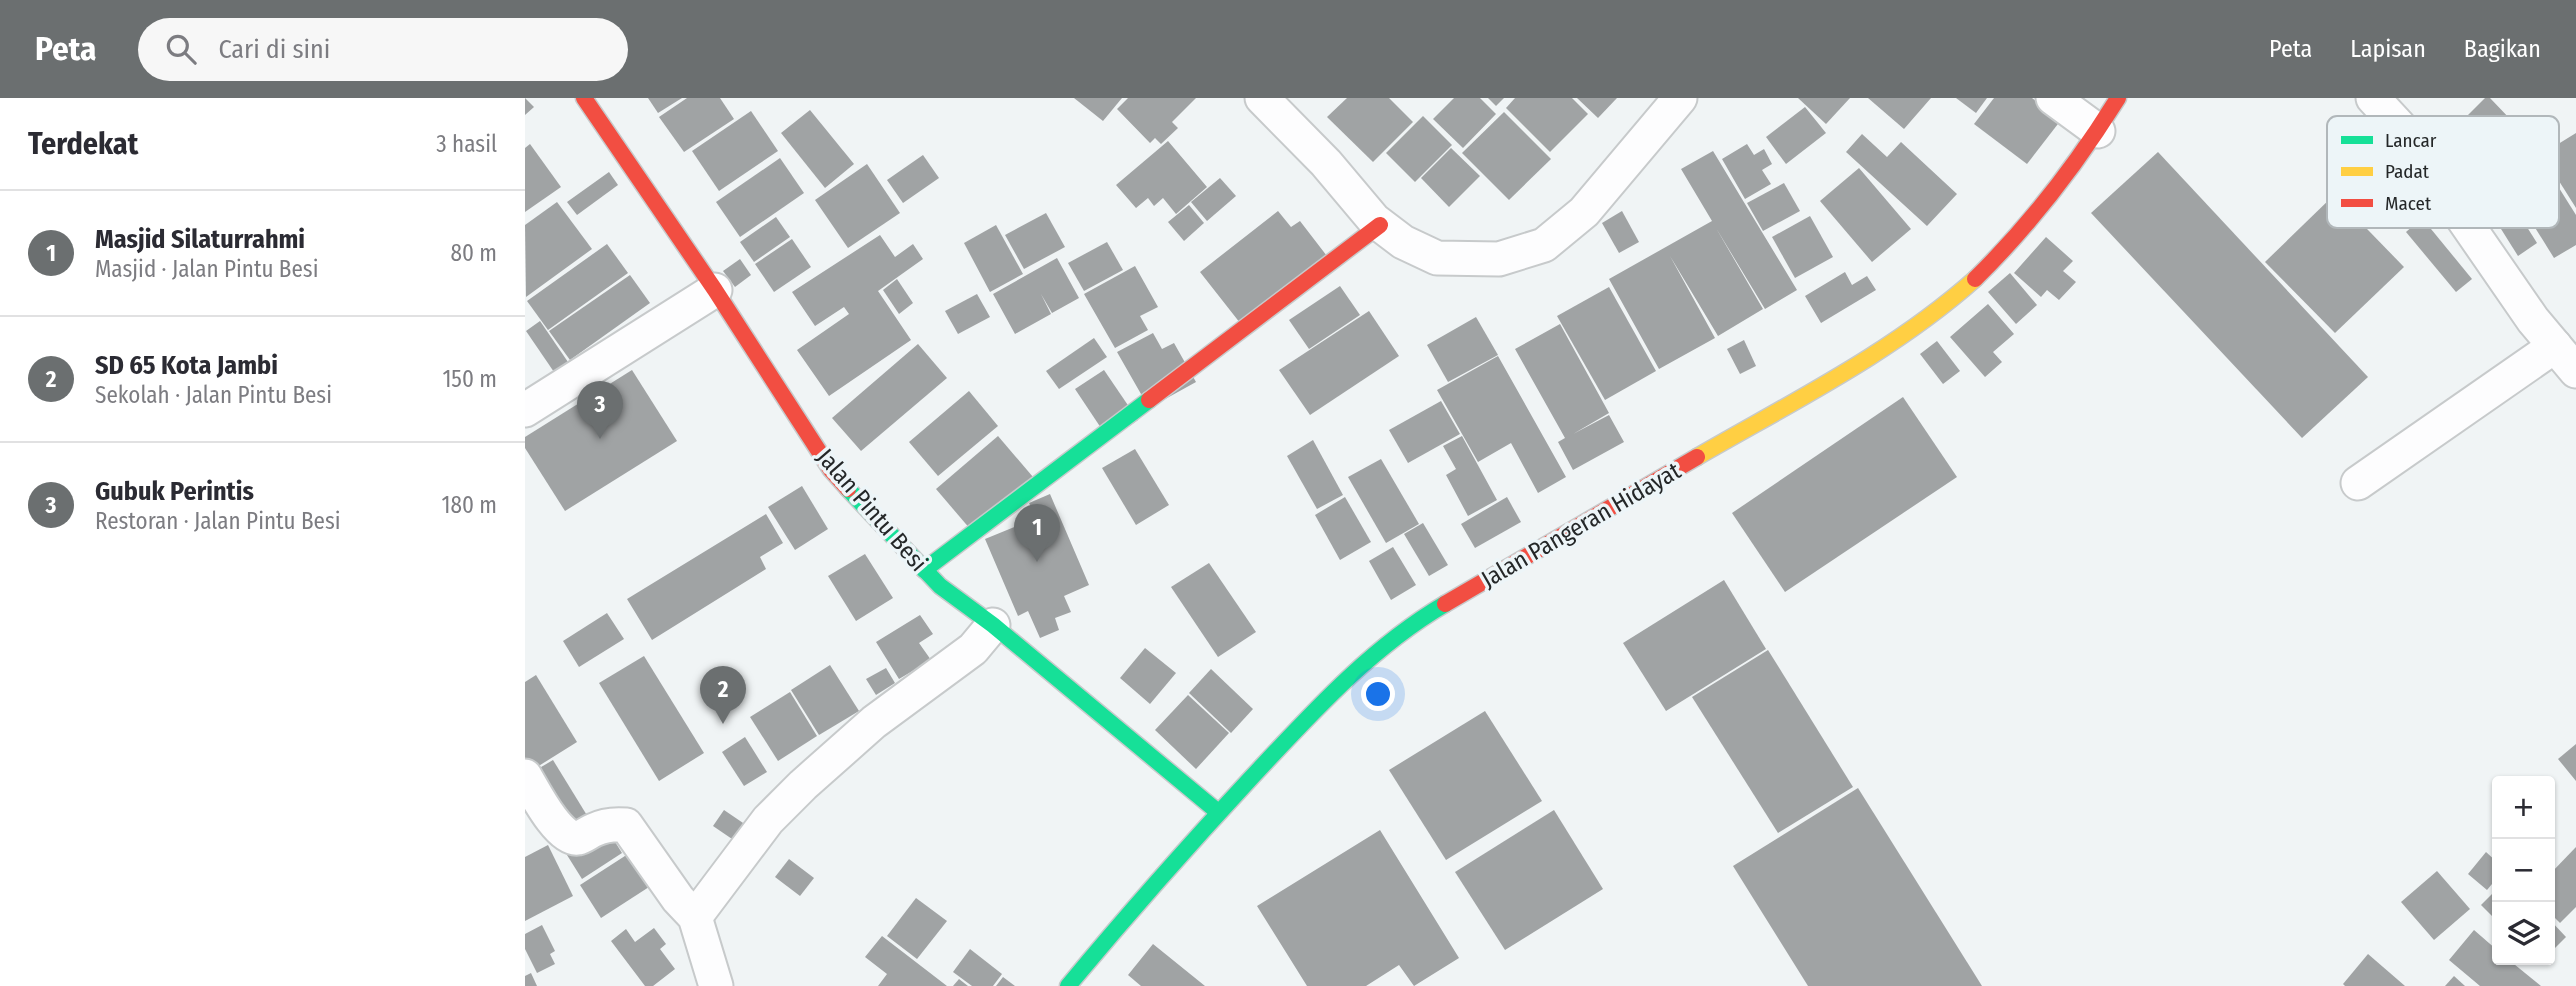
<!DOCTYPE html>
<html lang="id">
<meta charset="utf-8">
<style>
body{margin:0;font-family:"Fira Sans Condensed",sans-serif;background:#f7f7f7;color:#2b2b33}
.controls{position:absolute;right:21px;bottom:21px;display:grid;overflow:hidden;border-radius:7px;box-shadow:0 2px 5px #0004}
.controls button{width:63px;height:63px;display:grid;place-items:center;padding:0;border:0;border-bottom:2px solid #e1e1e2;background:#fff;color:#2b2b33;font:35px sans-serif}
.you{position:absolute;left:854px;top:597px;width:24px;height:24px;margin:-18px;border:5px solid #fff;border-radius:50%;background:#1a73e8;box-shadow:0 0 0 10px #1a73e833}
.badge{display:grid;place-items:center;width:46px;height:46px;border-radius:50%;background:#6b6f70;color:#fff;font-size:23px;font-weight:700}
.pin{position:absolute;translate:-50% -58px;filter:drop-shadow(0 2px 4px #0008)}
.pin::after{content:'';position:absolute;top:37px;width:24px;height:21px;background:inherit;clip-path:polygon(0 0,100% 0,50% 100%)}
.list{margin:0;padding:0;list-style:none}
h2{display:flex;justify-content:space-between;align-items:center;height:91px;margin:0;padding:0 28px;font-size:30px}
h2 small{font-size:23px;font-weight:400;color:#7c7c81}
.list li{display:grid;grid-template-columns:46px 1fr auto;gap:21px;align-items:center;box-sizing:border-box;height:126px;padding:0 28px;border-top:2px solid #e1e1e2}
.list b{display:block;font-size:26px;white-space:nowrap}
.list p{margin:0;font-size:23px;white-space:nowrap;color:#7c7c81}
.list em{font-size:23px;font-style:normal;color:#7c7c81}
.icon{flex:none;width:38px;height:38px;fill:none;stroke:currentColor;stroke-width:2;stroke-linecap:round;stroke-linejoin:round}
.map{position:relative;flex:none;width:2051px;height:888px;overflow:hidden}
header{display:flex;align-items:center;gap:42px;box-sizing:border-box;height:98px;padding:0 35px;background:#6b6f70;color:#fff}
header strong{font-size:33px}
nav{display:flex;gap:38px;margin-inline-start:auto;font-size:24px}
.search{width:490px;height:63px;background:#f7f7f7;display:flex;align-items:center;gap:18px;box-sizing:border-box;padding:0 24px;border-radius:38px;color:#7c7c81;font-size:26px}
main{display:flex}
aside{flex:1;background:#fff}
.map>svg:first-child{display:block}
.building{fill:#a0a3a4}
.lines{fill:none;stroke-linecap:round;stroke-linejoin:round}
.street-casing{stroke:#c7cacb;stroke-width:37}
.fast-casing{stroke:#c7cacb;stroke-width:19}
.slow-casing{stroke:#c7cacb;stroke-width:19}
.jam-casing{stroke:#c7cacb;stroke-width:19}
.street{stroke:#fdfdfe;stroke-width:33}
.fast{stroke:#16e098;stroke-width:16}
.slow{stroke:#ffcf43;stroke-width:16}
.jam{stroke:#f24e42;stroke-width:16}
.labels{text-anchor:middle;stroke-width:7;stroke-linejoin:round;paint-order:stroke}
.street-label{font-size:24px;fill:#242728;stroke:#edf5f8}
.key{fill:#edf5f8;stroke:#b1b7ba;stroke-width:2}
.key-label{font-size:19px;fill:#242728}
</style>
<header>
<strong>Peta</strong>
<div class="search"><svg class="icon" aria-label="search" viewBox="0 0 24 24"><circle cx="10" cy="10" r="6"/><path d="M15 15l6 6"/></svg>Cari di sini</div>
<nav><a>Peta</a><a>Lapisan</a><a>Bagikan</a></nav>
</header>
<main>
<aside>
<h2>Terdekat<small>3 hasil</small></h2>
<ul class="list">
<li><span class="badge">1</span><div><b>Masjid Silaturrahmi</b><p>Masjid · Jalan Pintu Besi</p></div><em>80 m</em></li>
<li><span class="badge">2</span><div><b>SD 65 Kota Jambi</b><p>Sekolah · Jalan Pintu Besi</p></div><em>150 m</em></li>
<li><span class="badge">3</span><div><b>Gubuk Perintis</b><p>Restoran · Jalan Pintu Besi</p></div><em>180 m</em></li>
</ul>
</aside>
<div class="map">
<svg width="2051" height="888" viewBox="0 0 2051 888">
<rect width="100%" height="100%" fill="#f0f4f5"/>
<g class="building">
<polygon points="0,0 9,9 0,17"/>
<polygon points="123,0 157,0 133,15"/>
<polygon points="162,0 195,0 209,21 159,54 134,19"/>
<polygon points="549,0 597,0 578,23"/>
<polygon points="603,0 671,0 647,24 653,30 636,46 630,40 625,45 592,11"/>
<polygon points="822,0 864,0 888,24 848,64 802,19"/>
<polygon points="929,0 955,0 971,16 938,50 908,21"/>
<polygon points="963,0 979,0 971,8"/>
<polygon points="990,0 1047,0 1063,16 1025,54 981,10"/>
<polygon points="1052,0 1092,0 1073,20"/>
<polygon points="1273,0 1325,0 1301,26"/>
<polygon points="1343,0 1406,0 1379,31"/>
<polygon points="1431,0 1462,0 1451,15"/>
<polygon points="1469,0 1507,0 1536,22 1502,66 1449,26"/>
<polygon points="1960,0 1965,0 2009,46 1995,59 2003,67 1985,85 1977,77 1960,93 1914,46"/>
<polygon points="1280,9 1301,35 1261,66 1241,39"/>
<polygon points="285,12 329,66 300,90 256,35"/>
<polygon points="226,13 253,53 194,93 167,53"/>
<polygon points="979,14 1026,61 984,102 937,55"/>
<polygon points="898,18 927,47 890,84 861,55"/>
<polygon points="2051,35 2051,110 2017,56"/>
<polygon points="1337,36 1362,59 1376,44 1432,96 1402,128 1321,54"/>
<polygon points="643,43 682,89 651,116 638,100 629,108 623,100 611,110 591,87"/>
<polygon points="5,46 36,89 0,114 0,50"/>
<polygon points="1222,46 1229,57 1239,51 1247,66 1237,72 1246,86 1220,101 1197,61"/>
<polygon points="926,50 955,78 924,109 896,80"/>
<polygon points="1188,53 1272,192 1240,211 1191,130 1238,211 1193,238 1145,158 1190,240 1134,271 1084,181 1187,123 1156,71"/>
<polygon points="1633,54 1843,279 1777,340 1566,115"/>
<polygon points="398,57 414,80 378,105 362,82"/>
<polygon points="255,60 279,95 215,139 191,104"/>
<polygon points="342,66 375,115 323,150 290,102"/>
<polygon points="1334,70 1386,131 1347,164 1295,103"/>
<polygon points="84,74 93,87 52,117 42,104"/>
<polygon points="695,80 711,98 682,123 666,104"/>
<polygon points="2029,82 2051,117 2051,147 2029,160 1994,104"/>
<polygon points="1259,85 1275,113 1238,133 1222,105"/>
<polygon points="1809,97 1879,169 1810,235 1740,164"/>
<polygon points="32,104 67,151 1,199 0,127"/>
<polygon points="664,107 679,125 659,143 643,124"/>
<polygon points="1990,110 2012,145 1993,158 1971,123"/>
<polygon points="753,113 766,129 775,123 805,162 719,230 675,174"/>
<polygon points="1097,113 1114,144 1094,155 1077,125"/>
<polygon points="521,115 540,149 499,171 480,137"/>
<polygon points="1285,118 1308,159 1270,180 1247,139"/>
<polygon points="251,119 265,139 229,164 215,144"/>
<polygon points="1897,120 1947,181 1931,194 1881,134"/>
<polygon points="471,127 498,176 465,194 439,145"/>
<polygon points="355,137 370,159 388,146 398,161 353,193 386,242 304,298 272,252 324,216 319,209 290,228 267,194"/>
<polygon points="1521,139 1548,163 1538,173 1551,184 1534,202 1522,192 1516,199 1489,175"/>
<polygon points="267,141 286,169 249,194 230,166"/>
<polygon points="582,144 598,172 559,193 543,165"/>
<polygon points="82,146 103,175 23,232 2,203"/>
<polygon points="532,160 554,200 527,215 516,196 526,216 490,236 468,196"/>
<polygon points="215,161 226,177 210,189 198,173"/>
<polygon points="610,168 633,209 615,218 623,232 590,250 559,196"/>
<polygon points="1320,174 1327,187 1342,178 1351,192 1296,225 1280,198"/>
<polygon points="1485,175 1512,207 1491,226 1463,194"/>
<polygon points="105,177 125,205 45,262 24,233"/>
<polygon points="372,181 388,205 374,216 358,192"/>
<polygon points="815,188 835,217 784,251 764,222"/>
<polygon points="1084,189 1131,273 1080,302 1032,218"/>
<polygon points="452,196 465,219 433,236 420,213"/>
<polygon points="1463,206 1489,236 1468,254 1477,264 1460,279 1425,239"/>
<polygon points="844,213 874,258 785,317 754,272"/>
<polygon points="951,219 973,257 923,284 902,247"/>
<polygon points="15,223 43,264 29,274 1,233"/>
<polygon points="1035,226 1084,315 1048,336 1084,317 1099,344 1048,372 1033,344 1040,340 990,251"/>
<polygon points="628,235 637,251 649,245 671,284 624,310 592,254"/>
<polygon points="569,240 582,259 534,291 521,273"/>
<polygon points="1219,242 1231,268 1215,276 1202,251"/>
<polygon points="1412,243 1435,273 1418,286 1395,256"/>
<polygon points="393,246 422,280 336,353 307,320"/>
<polygon points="973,258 1041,379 1013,395 986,345 953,364 912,292"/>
<polygon points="107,272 152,343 40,413 0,350 0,339"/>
<polygon points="579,272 613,322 584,342 550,291"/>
<polygon points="444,293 473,328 413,378 384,344"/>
<polygon points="1378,299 1432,379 1260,494 1207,415"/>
<polygon points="916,303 935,336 883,365 864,332"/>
<polygon points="473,338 508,379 446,432 411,391"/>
<polygon points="937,338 972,402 943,418 921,377 931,371 918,348"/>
<polygon points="788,342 818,397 792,411 762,358"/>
<polygon points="610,351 644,407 611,427 577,370"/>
<polygon points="856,361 894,426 861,445 823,379"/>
<polygon points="277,388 303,431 270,452 243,409"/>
<polygon points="525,396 564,487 539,498 546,514 530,520 534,532 515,540 503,513 493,518 460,441 511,420 504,405"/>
<polygon points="820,399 846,444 815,462 790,417"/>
<polygon points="982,399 996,424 950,450 936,426"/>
<polygon points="241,416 258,445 235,459 241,471 127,542 102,501"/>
<polygon points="898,425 923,467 904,478 879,436"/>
<polygon points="868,449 891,487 866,502 844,463"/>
<polygon points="340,456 368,500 331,523 303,478"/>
<polygon points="684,465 731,534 693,559 646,489"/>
<polygon points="1199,482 1241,551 1141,613 1098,545"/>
<polygon points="82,515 99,541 54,569 38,543"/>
<polygon points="395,517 408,536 394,545 406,562 374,581 351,544"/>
<polygon points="620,550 651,575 625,606 595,580"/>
<polygon points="1243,552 1328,689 1253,735 1167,599"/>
<polygon points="119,558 179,655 134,683 74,585"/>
<polygon points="305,567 334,613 294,637 266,592"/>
<polygon points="361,570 370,585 351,597 341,581"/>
<polygon points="686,571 728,611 706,635 664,595"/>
<polygon points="11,577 52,644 4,674 0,668 0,584"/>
<polygon points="265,594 292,638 253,663 225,619"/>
<polygon points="663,597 704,635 671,671 630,632"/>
<polygon points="960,613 1017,703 921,762 864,672"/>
<polygon points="220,639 242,674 219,688 197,654"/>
<polygon points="2051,646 2051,683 2033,661"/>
<polygon points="28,662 63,719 41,733 6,675"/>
<polygon points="1333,690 1457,888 1283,888 1208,768"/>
<polygon points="199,712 221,727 210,743 188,728"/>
<polygon points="1029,712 1078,791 980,852 930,774"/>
<polygon points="82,731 97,755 57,781 42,757"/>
<polygon points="855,732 934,860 889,888 874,867 841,888 782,888 732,808"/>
<polygon points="23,747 48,798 0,823 0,759"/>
<polygon points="2051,749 2051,809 2035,825 2025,815 2025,776"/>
<polygon points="1961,754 1972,764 1972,780 1962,792 1943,776"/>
<polygon points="103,756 124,789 76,820 55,787"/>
<polygon points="264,761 289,780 275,798 250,779"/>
<polygon points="1912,773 1945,811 1909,842 1876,804"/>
<polygon points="1972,791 1972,823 1956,807"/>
<polygon points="391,800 422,823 392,861 362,838"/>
<polygon points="2025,822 2041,839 2025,855"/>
<polygon points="17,827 30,853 25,856 30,866 12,875 0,851 0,836"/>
<polygon points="129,830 141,846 135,851 150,871 128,888 120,888 86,843 101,831 110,844"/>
<polygon points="1949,832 1972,852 1972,862 1984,862 2016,888 1955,888 1924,862"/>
<polygon points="357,838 422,888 353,888 362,876 340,859"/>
<polygon points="628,846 680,888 616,888 603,877"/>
<polygon points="445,851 477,876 468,888 447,888 428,874"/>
<polygon points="1843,856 1880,888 1820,888 1818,886"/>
<polygon points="6,875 12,888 0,888 0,878"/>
<polygon points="1929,878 1940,888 1920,888"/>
<polygon points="478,879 490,888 471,888"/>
<polygon points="434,881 443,888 428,888"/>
</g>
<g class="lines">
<g class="street-casing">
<g id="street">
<polyline points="737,0 801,65 849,122 878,144 912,160 974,161 1019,147 1059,114 1155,0"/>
<polyline points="1528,0 1573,33"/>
<polyline points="1848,0 1874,28 2008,222 2051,273"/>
<polyline points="0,312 190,192"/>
<polyline points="1833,385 2030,248"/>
<path d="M 0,678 C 9,693 34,743 53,740 C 58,739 64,734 69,732 C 79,727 90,726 101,727 L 153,801 L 170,819 L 191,888"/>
<polyline points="170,819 243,722 278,687 349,624 448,551 468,527"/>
</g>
</g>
<g class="fast-casing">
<g id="fast">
<polyline points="323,391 415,488 468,527 693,714"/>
<polyline points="399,472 624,302"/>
<path d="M 543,888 C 602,817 663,748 726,680 C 785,617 845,550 920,506"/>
</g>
</g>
<g class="slow-casing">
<path id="slow" d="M 1172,359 C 1267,304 1368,254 1450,181"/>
</g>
<g class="jam-casing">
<g id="jam">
<polyline points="59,0 190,192 306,372 323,391"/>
<path d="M 1450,181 C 1506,126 1552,66 1593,0"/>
<polyline points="624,302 855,127"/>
<polyline points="920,506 1172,359"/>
</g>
</g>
<use href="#street" class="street"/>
<use href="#fast" class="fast"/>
<use href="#slow" class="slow"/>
<use href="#jam" class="jam"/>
</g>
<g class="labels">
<g class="street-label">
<text transform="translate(347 412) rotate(49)" y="8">Jalan Pintu Besi</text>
<text transform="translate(1056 427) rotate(-30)" y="8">Jalan Pangeran Hidayat</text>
</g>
</g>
<rect x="1802" y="18" width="232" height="112" rx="10" class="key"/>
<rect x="1816" y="38" width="32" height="8" fill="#16e098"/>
<rect x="1816" y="69" width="32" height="9" fill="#ffcf43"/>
<rect x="1816" y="101" width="32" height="8" fill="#f24e42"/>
<g class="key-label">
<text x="1860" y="49">Lancar</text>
<text x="1860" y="80">Padat</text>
<text x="1860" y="112">Macet</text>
</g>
</svg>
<div class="controls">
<button>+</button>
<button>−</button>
<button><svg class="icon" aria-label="layers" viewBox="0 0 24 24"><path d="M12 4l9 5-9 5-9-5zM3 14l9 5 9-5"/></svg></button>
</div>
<div class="you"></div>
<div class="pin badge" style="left:512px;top:464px">1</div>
<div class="pin badge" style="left:198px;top:626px">2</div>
<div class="pin badge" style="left:75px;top:341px">3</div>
</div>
</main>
